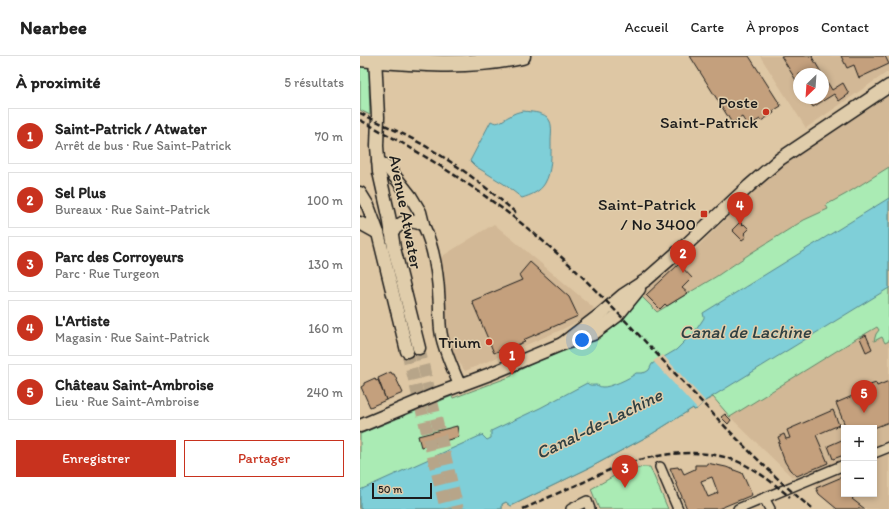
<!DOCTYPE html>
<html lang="fr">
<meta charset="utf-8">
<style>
body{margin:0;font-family:Itim,sans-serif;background:#f2f2f2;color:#222}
.controls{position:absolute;right:12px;bottom:12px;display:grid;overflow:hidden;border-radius:0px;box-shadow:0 2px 6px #0003}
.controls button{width:36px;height:36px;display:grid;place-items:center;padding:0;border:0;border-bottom:1px solid #e0e0e0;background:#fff;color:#222;font:20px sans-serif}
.compass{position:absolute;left:433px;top:12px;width:36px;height:36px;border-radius:50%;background:#fff;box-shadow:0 2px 6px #0003;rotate:205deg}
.scale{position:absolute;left:12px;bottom:10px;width:60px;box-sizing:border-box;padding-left:4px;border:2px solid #1c1c1c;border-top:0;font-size:11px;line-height:14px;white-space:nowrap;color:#1c1c1c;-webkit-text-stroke:3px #e0cdab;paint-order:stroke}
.you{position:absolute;left:222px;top:284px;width:14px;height:14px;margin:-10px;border:3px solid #fff;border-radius:50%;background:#1a73e8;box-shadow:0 0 0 6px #1a73e833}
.badge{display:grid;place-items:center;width:26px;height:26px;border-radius:50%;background:#c8321e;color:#fff;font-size:13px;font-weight:700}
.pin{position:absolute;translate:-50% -33px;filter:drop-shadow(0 1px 2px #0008)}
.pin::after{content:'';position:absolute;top:21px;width:14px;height:12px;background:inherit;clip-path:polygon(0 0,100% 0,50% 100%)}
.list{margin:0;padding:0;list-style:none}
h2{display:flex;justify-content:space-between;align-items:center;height:52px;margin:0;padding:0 16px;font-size:17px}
h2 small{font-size:13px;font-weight:400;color:#767676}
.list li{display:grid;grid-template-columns:26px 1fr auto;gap:12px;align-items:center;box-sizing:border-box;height:56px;margin:0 8px 8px;padding:0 8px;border:1px solid #e0e0e0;border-radius:0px}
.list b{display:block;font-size:15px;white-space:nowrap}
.list p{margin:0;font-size:13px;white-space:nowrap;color:#767676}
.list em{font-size:13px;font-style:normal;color:#767676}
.actions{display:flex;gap:8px;padding:12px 16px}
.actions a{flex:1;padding:9px 0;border:1px solid #c8321e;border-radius:0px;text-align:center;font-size:14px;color:#c8321e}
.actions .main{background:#c8321e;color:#fff}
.map{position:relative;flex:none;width:529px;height:453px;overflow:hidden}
header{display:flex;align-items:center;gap:24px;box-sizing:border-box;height:56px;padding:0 20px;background:#fff;border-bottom:1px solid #e0e0e0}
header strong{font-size:19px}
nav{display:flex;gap:22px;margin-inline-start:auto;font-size:14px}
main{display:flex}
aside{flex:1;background:#fff}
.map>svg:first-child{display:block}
.built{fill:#d2b896;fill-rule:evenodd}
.green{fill:#aaebb4;stroke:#638468}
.water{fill:#7fcfd8;stroke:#57878d}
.pier{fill:#dec7a4}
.building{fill:#c4a07d;stroke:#1c1c1c;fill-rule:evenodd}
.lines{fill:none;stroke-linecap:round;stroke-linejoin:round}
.secondary-tunnel{stroke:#b7a589;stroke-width:12;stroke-dasharray:12 6;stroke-linecap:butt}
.minor-casing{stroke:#1c1c1c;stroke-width:12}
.tertiary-casing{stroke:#1c1c1c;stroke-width:14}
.secondary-casing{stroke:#1c1c1c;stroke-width:15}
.motorway-casing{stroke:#1c1c1c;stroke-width:19}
.minor{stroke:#e0cdab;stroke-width:9}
.tertiary{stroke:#e0cdab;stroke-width:11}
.secondary{stroke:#e0cdab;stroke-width:12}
.motorway{stroke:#e0cdab;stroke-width:16}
.rail{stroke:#1c1c1c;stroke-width:2.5;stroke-dasharray:6 3;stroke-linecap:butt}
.poi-dot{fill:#c8321e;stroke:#e0cdab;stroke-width:1.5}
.labels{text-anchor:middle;stroke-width:3;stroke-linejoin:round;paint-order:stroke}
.poi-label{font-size:17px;fill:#1c1c1c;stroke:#e0cdab;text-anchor:end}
.street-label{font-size:17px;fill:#1c1c1c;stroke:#e0cdab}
.water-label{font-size:18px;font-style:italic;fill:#304042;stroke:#e0cdab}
</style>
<header>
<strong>Nearbee</strong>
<nav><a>Accueil</a><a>Carte</a><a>À propos</a><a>Contact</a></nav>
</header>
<main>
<aside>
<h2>À proximité<small>5 résultats</small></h2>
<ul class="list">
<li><span class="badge">1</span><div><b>Saint-Patrick / Atwater</b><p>Arrêt de bus · Rue Saint-Patrick</p></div><em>70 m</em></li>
<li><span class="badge">2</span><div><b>Sel Plus</b><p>Bureaux · Rue Saint-Patrick</p></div><em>100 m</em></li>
<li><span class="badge">3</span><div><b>Parc des Corroyeurs</b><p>Parc · Rue Turgeon</p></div><em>130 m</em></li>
<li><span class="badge">4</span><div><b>L'Artiste</b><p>Magasin · Rue Saint-Patrick</p></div><em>160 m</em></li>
<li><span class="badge">5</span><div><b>Château Saint-Ambroise</b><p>Lieu · Rue Saint-Ambroise</p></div><em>240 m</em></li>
</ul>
<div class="actions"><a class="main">Enregistrer</a><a>Partager</a></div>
</aside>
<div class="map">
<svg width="529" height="453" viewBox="0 0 529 453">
<rect width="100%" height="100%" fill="#dec7a4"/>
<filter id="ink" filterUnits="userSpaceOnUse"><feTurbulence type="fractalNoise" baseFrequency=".025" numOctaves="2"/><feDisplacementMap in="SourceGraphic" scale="8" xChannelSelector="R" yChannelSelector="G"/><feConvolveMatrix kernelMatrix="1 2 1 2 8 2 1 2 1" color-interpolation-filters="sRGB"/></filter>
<g filter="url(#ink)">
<g class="built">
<path d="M 400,0 L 529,0 L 529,15 L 446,72 ZM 439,18 L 463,18 L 463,42 L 439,42 Z"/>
<polygon points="529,37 529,111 486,138 466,149 468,153 444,164 391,197 357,220 297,256 281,240 331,192 334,194 412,118 444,94 482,68 484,69 495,62 494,60"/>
<polygon points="134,168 234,252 224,262 201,274 105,315 96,302 90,288 88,275 81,201"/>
<path d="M 518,271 L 525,287 L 529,285 L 529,453 L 477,453 L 459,438 L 449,416 L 433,422 L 370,361 L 472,297 L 499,280 L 506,278 ZM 484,372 L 514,372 L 514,438 L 484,438 Z"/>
</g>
<g class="green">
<polygon points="0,5 9,9 10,28 9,29 10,59 0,54"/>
<polygon points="529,111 529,285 525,287 522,281 514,285 516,278 519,274 517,271 500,281 499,281 370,361 353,341 345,345 337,353 334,354 333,352 290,379 231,411 151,450 146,446 142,448 142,453 0,453 0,378 92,340 93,342 152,320 152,318 185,301 232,284 265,256 281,240 297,256 357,220 391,197 444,164 468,153 466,149 486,138"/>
<polygon points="283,411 290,411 308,453 239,453 231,433 254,420"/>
</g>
<g class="water">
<path d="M 163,55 C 171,56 181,56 187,61 C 189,63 191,67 191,69 C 192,74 191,80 191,85 C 191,99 192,115 185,127 C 180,136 171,139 162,142 L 144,128 L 115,110 L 110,105 L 131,65 C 139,70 143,63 150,60 C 154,57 158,56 163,55 Z"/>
<path d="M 529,142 L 529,232 L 345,345 L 337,353 L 334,354 L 333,352 L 290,379 L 231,411 L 151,450 L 146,446 L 142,448 L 142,453 L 0,453 L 0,434 L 122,379 L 127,384 L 131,382 L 131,375 L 180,352 L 227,327 C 230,330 232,329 236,329 C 238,329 240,331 242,331 C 249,332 271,322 276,317 L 282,317 L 286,316 L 289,314 L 292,308 L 316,294 L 336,274 L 344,262 L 344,261 L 343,257 Z"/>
</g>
<polygon class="pier" points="303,299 345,345 337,353 293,305"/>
<g class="building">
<polygon points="330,0 389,0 421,50 413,55 414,57 401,65 400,63 388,70 382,61 372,67"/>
<polygon points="421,0 453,0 452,1 462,18 439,18 439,29"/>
<polygon points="481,0 525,0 529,8 499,22 494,9 487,12"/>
<polygon points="463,19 472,34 483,27 489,38 479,45 474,38 453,51 447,42 463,42"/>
<polygon points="380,166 383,169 384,168 389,173 384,178 386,181 382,184 372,174"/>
<polygon points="170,206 209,241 218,260 163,284 165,286 154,290 153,288 134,297 112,245 162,224 159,219"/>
<polygon points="319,208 332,222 322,232 328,237 307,250 305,248 300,253 286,239"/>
<polygon points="506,279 512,293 506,296 500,282"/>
<polygon points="31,316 32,318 34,318 43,337 26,344 18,322"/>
<polygon points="15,322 16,325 18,324 26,344 10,351 1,331 4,329 4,327"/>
<polygon points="529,325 529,366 514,372 486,372 476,347 511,332 510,329 516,327 517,330"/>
<polygon points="473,354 479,369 456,379 468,407 437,420 430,414 425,406 418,387 420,386 418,381 424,378 426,383 430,382 427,374"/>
<polygon points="365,358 371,364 368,368 361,361"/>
<polygon points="97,370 99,381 61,391 58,380"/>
<polygon points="484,383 484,399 473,403 468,390"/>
<path d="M 347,407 L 366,411 L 382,417 L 392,439 L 358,453 L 327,453 L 310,412 L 318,411 L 319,413 L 321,412 L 324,418 L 335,413 L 335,409 L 347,409 ZM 352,421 L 358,437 L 348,441 L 341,425 Z"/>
<polygon points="482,421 484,425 484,438 495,438 496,439 492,443 505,453 477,453 459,438 456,432"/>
</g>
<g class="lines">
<g class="secondary-tunnel">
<polyline points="59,292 98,453"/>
<polyline points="47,295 86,453"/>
</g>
<g class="minor-casing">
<g id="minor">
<polyline points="514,397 529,391"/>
<polyline points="300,411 318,453"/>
<polyline points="404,442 410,453"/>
<polyline points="211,453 227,445 230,453"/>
<polyline points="378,453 484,409"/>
</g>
</g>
<g class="tertiary-casing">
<path id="tertiary" d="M 63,168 C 74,192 78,217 79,243 C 80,255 79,266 81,277 C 84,295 93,313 100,330"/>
</g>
<g class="secondary-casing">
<g id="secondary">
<polyline points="15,0 18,61 17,90 19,116 29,160 34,192 59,292"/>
<path d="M 18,105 L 29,113 L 51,141 L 60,156 L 63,168 C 46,163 44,164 31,176"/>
<polyline points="0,137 8,150 18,177 47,295"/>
<polyline points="0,167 18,177"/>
<polyline points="202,288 241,258 263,239 286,224 327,188 389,130 420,103 529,30"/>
<polyline points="0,370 79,337 130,318 202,288 233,278 257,260 279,233"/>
</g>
</g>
<g class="motorway-casing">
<path id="motorway" d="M 0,2 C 55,7 107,12 162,0"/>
</g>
<use href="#minor" class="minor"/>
<use href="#tertiary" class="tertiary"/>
<use href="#secondary" class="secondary"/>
<use href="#motorway" class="motorway"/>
<g class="rail">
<path d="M 0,57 C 24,69 49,80 72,94 C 102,112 130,134 156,157"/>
<path d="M 0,64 C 75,103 146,150 209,208 C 221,219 232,231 243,242 C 313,312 376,389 452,453"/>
<path d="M 163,453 C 183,444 204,434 224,426 C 238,419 252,412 266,408 C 298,397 342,392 374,404 C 395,412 413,427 430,441"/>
</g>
</g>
</g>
<g class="poi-dot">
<circle cx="406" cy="56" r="4"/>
<rect x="340" y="154" width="8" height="8" rx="2"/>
<circle cx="129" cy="286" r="4"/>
</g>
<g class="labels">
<g class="poi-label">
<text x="398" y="52">Poste<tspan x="398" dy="20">Saint-Patrick</tspan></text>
<text x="336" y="154">Saint-Patrick<tspan x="336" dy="20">/ No 3400</tspan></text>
<text x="121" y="292">Trium</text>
</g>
<g class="street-label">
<text transform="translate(46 156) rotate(79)" y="6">Avenue Atwater</text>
</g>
<g class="water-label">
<text x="385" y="282">Canal de Lachine</text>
<text transform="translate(239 368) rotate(-26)" y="6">Canal-de-Lachine</text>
</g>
</g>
</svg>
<div class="controls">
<button>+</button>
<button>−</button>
</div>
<svg class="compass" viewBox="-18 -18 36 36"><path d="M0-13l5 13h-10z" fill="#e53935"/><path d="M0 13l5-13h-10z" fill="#767676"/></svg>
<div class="scale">50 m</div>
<div class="you"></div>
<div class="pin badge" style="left:152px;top:319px">1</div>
<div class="pin badge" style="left:323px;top:217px">2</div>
<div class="pin badge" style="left:265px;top:432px">3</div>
<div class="pin badge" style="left:380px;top:169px">4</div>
<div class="pin badge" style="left:504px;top:357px">5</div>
</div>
</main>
